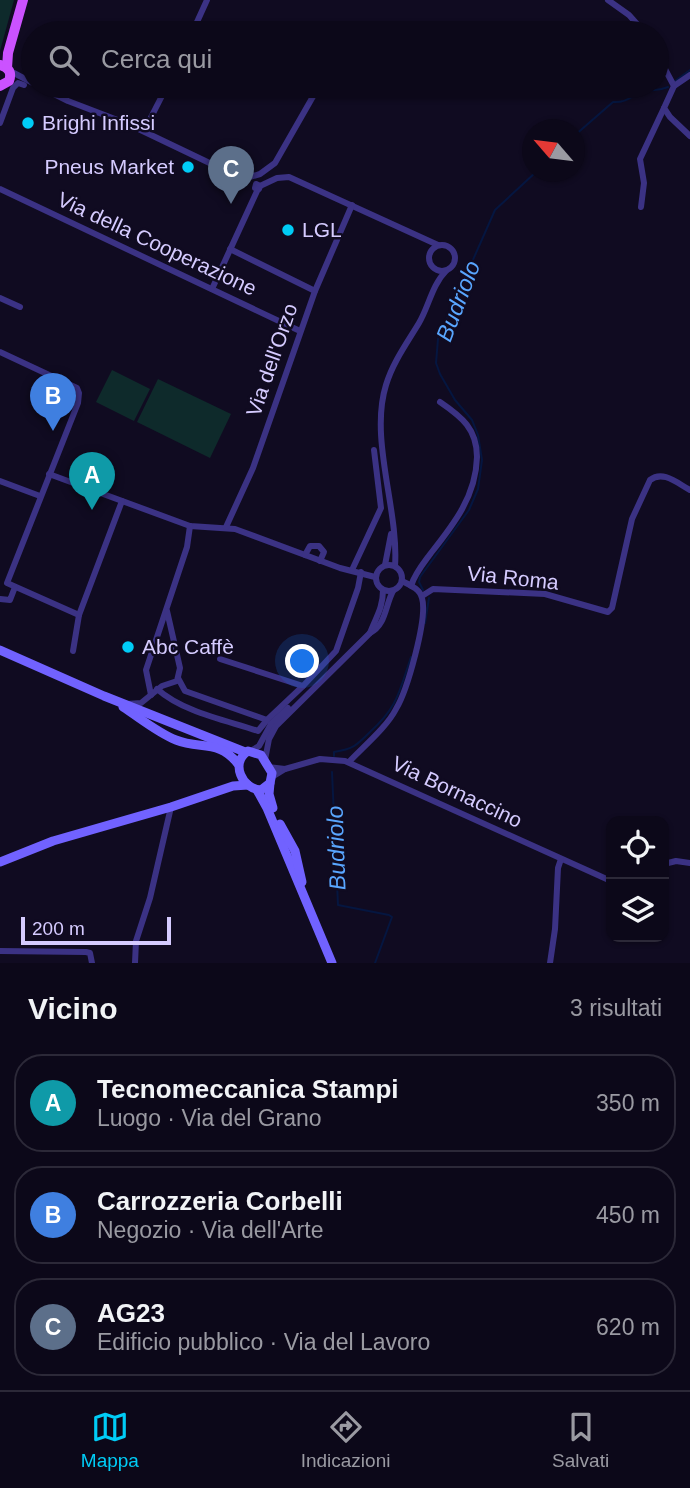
<!DOCTYPE html>
<html lang="it">
<meta charset="utf-8">
<style>
body{margin:0;font-family:Helvetica,sans-serif;background:#151122;color:#f1f3f6}
.controls{position:absolute;right:21px;bottom:21px;display:grid;overflow:hidden;border-radius:14px;box-shadow:0 2px 5px #0004}
.controls button{width:63px;height:63px;display:grid;place-items:center;padding:0;border:0;border-bottom:2px solid #2c2938;background:#0c0819;color:#f1f3f6;font:35px sans-serif}
.compass{position:absolute;left:522px;top:119px;width:63px;height:63px;border-radius:50%;background:#0c0819;box-shadow:0 2px 5px #0004;rotate:298deg}
.scale{position:absolute;left:21px;bottom:18px;width:150px;box-sizing:border-box;padding-left:7px;border:4px solid #d5cbff;border-top:0;font-size:19px;line-height:24px;white-space:nowrap;color:#d5cbff;-webkit-text-stroke:5px #100b21;paint-order:stroke}
.you{position:absolute;left:303px;top:662px;width:24px;height:24px;margin:-18px;border:5px solid #fff;border-radius:50%;background:#1a73e8;box-shadow:0 0 0 10px #1a73e833}
.badge{display:grid;place-items:center;width:46px;height:46px;border-radius:50%;background:#00ccf6;color:#fff;font-size:23px;font-weight:700}
.pin{position:absolute;translate:-50% -58px;filter:drop-shadow(0 2px 4px #0008)}
.pin::after{content:'';position:absolute;top:37px;width:24px;height:21px;background:inherit;clip-path:polygon(0 0,100% 0,50% 100%)}
.list{margin:0;padding:0;list-style:none}
h2{display:flex;justify-content:space-between;align-items:center;height:91px;margin:0;padding:0 28px;font-size:30px}
h2 small{font-size:23px;font-weight:400;color:#9a9aa2}
.list li{display:grid;grid-template-columns:46px 1fr auto;gap:21px;align-items:center;box-sizing:border-box;height:98px;margin:0 14px 14px;padding:0 14px;border:2px solid #2c2938;border-radius:28px}
.list b{display:block;font-size:26px;white-space:nowrap}
.list p{margin:0;font-size:23px;white-space:nowrap;color:#9a9aa2}
.list em{font-size:23px;font-style:normal;color:#9a9aa2}
.icon{flex:none;width:38px;height:38px;fill:none;stroke:currentColor;stroke-width:2;stroke-linecap:round;stroke-linejoin:round}
.map{position:relative;flex:none;width:690px;height:963px;overflow:hidden}
.search{position:absolute;background:#0c0819;box-shadow:0 2px 5px #0004;left:21px;right:21px;top:21px;height:77px;display:flex;align-items:center;gap:18px;box-sizing:border-box;padding:0 24px;border-radius:38px;color:#9a9aa2;font-size:26px}
.sheet{height:427px;background:#0c0819}
nav{display:flex;justify-content:space-around;align-items:center;box-sizing:border-box;height:98px;border-top:2px solid #2c2938;background:#0c0819;font-size:19px;color:#9a9aa2}
nav a{display:grid;justify-items:center;gap:4px}
nav .on{color:#00ccf6}
.map>svg:first-child{display:block}
.green{fill:#0e2a2b}
.lines{fill:none;stroke-linecap:round;stroke-linejoin:round}
.stream{stroke:#051640;stroke-width:2}
.street{stroke:#3b3284;stroke-width:6}
.secondary{stroke:#7162ff;stroke-width:9}
.primary{stroke:#cb52ff;stroke-width:10}
.poi-dot{fill:#00ccf6;stroke:#100b21;stroke-width:2.5}
.labels{text-anchor:middle;stroke-width:5;stroke-linejoin:round;paint-order:stroke}
.poi-label{font-size:21px;fill:#d5cbff;stroke:#100b21;text-anchor:start}
.street-label{font-size:21px;fill:#d5cbff;stroke:#100b21}
.water-label{font-size:23px;font-style:italic;fill:#59a6ff;stroke:#100b21}
</style>
<div class="map">
<svg width="690" height="963" viewBox="0 0 690 963">
<rect width="100%" height="100%" fill="#100b21"/>
<g class="green">
<polygon points="0,0 14,0 0,51"/>
<polygon points="112,370 150,389 134,421 96,402"/>
<polygon points="158,379 231,414 210,458 137,422"/>
</g>
<g class="lines">
<g class="stream">
<polyline points="675,81 690,70"/>
<path d="M 574,136 L 613,102 C 630,103 632,93 646,91 C 655,89 658,91 668,87"/>
<polyline points="423,590 419,582 420,577 469,510 478,489 482,460 478,435 472,420 455,400 440,374 436,363 438,339 495,210 536,172"/>
<polyline points="425,623 429,598"/>
<path d="M 334,756 L 334,752 C 353,749 356,746 370,732 C 398,707 399,692 411,657"/>
<polyline points="332,772 338,905 389,915 392,917 375,963"/>
</g>
<g class="street">
<polyline points="608,0 629,15 645,33"/>
<polyline points="192,33 207,0"/>
<polyline points="657,54 674,86 664,108 670,117 690,136"/>
<polyline points="10,71 33,83"/>
<polyline points="38,86 68,101 128,124 243,179 260,174 275,163 319,86"/>
<polyline points="674,86 690,75"/>
<polyline points="0,123 13,88 18,83 24,85"/>
<polyline points="144,131 167,86"/>
<polygon points="256,184 260,186 259,189 255,188"/>
<polyline points="260,186 277,178 289,177 438,245"/>
<polyline points="0,189 300,331"/>
<polyline points="641,207 644,183 640,159 664,108"/>
<circle cx="442" cy="258" r="13"/>
<polyline points="230,249 315,291"/>
<polyline points="212,289 258,189"/>
<polyline points="0,298 20,307"/>
<polyline points="0,352 77,388 79,393 78,403 7,583 79,615"/>
<polyline points="49,474 190,526 235,529 340,568 375,577"/>
<polyline points="0,481 40,496"/>
<polyline points="226,527 253,468 315,291 352,205"/>
<polyline points="305,555 310,546 319,546 324,552 320,561"/>
<circle cx="389" cy="578" r="13"/>
<polyline points="385,565 391,534"/>
<path d="M 395,566 C 399,510 369,439 386,385 C 393,362 407,343 419,323 C 429,306 432,285 446,271"/>
<polyline points="352,570 381,508 374,450"/>
<path d="M 411,586 C 415,573 423,564 431,553 C 454,524 476,496 477,457 C 477,429 462,417 440,402"/>
<path d="M 422,596 L 433,589 L 545,594 L 608,612 L 612,608 L 632,519 L 650,480 C 663,470 677,483 690,490"/>
<polyline points="0,599 10,600 15,587"/>
<path d="M 370,633 C 376,617 383,608 383,590"/>
<polyline points="73,651 79,615 122,501"/>
<polyline points="220,659 303,686 336,651 358,588 361,572"/>
<polyline points="178,678 185,691 267,720 303,686"/>
<path d="M 157,689 C 183,712 225,720 258,731 L 267,720"/>
<polyline points="151,695 146,670 187,547 190,526"/>
<polyline points="127,704 141,703 162,686 177,681 180,668 167,611"/>
<polyline points="251,751 259,746 271,724 288,708"/>
<path d="M 265,760 L 269,739 L 276,726 L 370,633 C 386,625 385,606 393,591"/>
<path d="M 349,762 C 363,747 387,727 396,709 C 407,691 428,618 422,598 C 420,589 410,585 402,581"/>
<polyline points="268,767 285,769 272,777"/>
<polyline points="285,769 320,759 345,761 611,881"/>
<polyline points="664,864 676,861 690,863"/>
<polyline points="0,951 86,952 90,953 92,963"/>
<polyline points="135,963 136,941 150,898 171,807"/>
<polyline points="550,963 555,929 558,868 561,859"/>
</g>
<g class="secondary">
<polyline points="0,650 104,696 245,752"/>
<path d="M 123,707 C 140,718 158,733 176,740 C 200,750 219,739 238,764"/>
<path d="M 248,751 L 261,755 L 272,773 L 270,783 L 261,790 C 242,789 230,763 248,751 Z"/>
<polyline points="270,783 269,794 273,808"/>
<polyline points="257,790 267,808 332,963"/>
<polyline points="280,824 295,851 302,882"/>
<polyline points="0,862 53,841 171,807 233,786 248,785"/>
</g>
<g class="primary">
<path d="M 0,65 C 9,67 12,73 9,81 L 0,86"/>
<polyline points="7,68 8,53 23,0"/>
</g>
</g>
<g class="poi-dot">
<circle cx="28" cy="123" r="7"/>
<circle cx="188" cy="167" r="7"/>
<circle cx="288" cy="230" r="7"/>
<circle cx="128" cy="647" r="7"/>
</g>
<g class="labels">
<g class="poi-label">
<text x="42" y="130">Brighi Infissi</text>
<text x="174" y="174" text-anchor="end">Pneus Market</text>
<text x="302" y="237">LGL</text>
<text x="142" y="654">Abc Caffè</text>
</g>
<g class="street-label">
<text transform="translate(157 244) rotate(25)" y="7">Via della Cooperazione</text>
<text transform="translate(272 360) rotate(-71)" y="7">Via dell'Orzo</text>
<text transform="translate(513 578) rotate(6)" y="7">Via Roma</text>
<text transform="translate(457 792) rotate(25)" y="7">Via Bornaccino</text>
</g>
<g class="water-label">
<text transform="translate(458 301) rotate(-69)" y="8">Budriolo</text>
<text transform="translate(336 848) rotate(-92)" y="8">Budriolo</text>
</g>
</g>
</svg>
<div class="controls">
<button><svg class="icon" aria-label="locate" viewBox="0 0 24 24"><circle cx="12" cy="12" r="6"/><path d="M12 2v4M12 18v4M2 12h4M18 12h4"/></svg></button>
<button><svg class="icon" aria-label="layers" viewBox="0 0 24 24"><path d="M12 4l9 5-9 5-9-5zM3 14l9 5 9-5"/></svg></button>
</div>
<svg class="compass" viewBox="-18 -18 36 36"><path d="M0-13l5 13h-10z" fill="#e53935"/><path d="M0 13l5-13h-10z" fill="#9a9aa2"/></svg>
<div class="scale">200 m</div>
<div class="you"></div>
<div class="pin badge" style="left:92px;top:510px;background:#0f9aa8">A</div>
<div class="pin badge" style="left:53px;top:431px;background:#3f7fe0">B</div>
<div class="pin badge" style="left:231px;top:204px;background:#5c6f8a">C</div>
<div class="search"><svg class="icon" aria-label="search" viewBox="0 0 24 24"><circle cx="10" cy="10" r="6"/><path d="M15 15l6 6"/></svg>Cerca qui</div>
</div>
<section class="sheet">
<h2>Vicino<small>3 risultati</small></h2>
<ul class="list">
<li><span class="badge" style="background:#0f9aa8">A</span><div><b>Tecnomeccanica Stampi</b><p>Luogo · Via del Grano</p></div><em>350 m</em></li>
<li><span class="badge" style="background:#3f7fe0">B</span><div><b>Carrozzeria Corbelli</b><p>Negozio · Via dell'Arte</p></div><em>450 m</em></li>
<li><span class="badge" style="background:#5c6f8a">C</span><div><b>AG23</b><p>Edificio pubblico · Via del Lavoro</p></div><em>620 m</em></li>
</ul>
</section>
<nav>
<a class="on"><svg class="icon" aria-label="map" viewBox="0 0 24 24"><path d="M3 6l6-2 6 2 6-2v14l-6 2-6-2-6 2zM9 4v14M15 6v14"/></svg>Mappa</a>
<a><svg class="icon" aria-label="directions" viewBox="0 0 24 24"><path d="M12 3l9 9-9 9-9-9zM9 14v-3h6M13 9l2 2-2 2"/></svg>Indicazioni</a>
<a><svg class="icon" aria-label="saved" viewBox="0 0 24 24"><path d="M7 4h10v16l-5-4-5 4z"/></svg>Salvati</a>
</nav>
